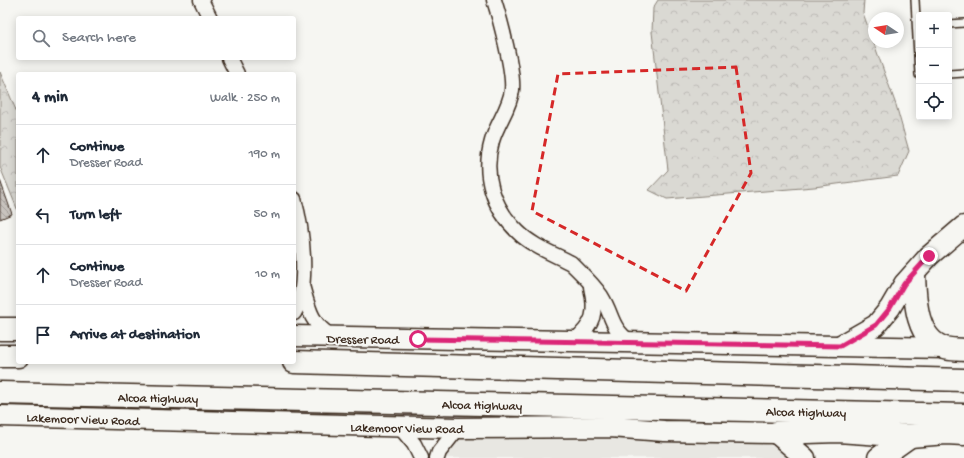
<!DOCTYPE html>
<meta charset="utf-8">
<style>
body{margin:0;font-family:"Gochi Hand",sans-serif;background:#f6f6f7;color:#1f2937}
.controls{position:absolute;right:12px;top:12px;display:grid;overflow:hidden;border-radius:4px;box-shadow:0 2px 10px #0003}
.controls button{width:36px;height:36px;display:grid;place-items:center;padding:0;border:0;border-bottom:1px solid #e0e1e3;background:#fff;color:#1f2937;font:20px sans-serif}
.compass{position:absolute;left:868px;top:12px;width:36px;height:36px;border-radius:50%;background:#fff;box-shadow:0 2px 10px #0003;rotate:282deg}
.stop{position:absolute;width:12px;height:12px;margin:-9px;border:3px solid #db2777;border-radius:50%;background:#fff}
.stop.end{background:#db2777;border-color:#fff;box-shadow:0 1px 4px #0008}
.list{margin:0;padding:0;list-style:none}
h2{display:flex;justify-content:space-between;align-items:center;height:52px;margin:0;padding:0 16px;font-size:17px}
h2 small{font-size:13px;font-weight:400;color:#747a83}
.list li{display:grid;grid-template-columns:26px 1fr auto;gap:12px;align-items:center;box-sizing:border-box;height:60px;padding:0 16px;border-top:1px solid #e0e1e3}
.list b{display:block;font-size:15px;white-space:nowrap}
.list p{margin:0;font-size:13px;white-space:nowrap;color:#747a83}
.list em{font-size:13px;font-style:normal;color:#747a83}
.icon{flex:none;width:22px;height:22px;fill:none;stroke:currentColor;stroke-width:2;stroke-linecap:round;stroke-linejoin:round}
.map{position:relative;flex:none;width:964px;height:458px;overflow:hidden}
.search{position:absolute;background:#fff;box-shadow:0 2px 10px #0003;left:16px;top:16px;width:280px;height:44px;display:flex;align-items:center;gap:10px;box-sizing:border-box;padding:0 14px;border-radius:4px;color:#747a83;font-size:15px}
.panel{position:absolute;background:#fff;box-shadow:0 2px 10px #0003;left:16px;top:72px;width:280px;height:292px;border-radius:4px}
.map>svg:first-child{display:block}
.built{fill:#e8e7e2}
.forest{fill:url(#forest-crowns);stroke:#8a8278}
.building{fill:url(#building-back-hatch);stroke:#3b2a1e}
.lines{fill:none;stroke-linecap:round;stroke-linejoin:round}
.lane-casing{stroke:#3b2a1e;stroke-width:10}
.street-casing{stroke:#3b2a1e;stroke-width:17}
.secondary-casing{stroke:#3b2a1e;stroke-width:23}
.highway-casing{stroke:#3b2a1e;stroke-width:25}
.lane{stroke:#f6f6f2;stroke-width:7}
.street{stroke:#f6f6f2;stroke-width:14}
.secondary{stroke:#f6f6f2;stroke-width:20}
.highway{stroke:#f6f6f2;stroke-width:22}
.route{stroke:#db2777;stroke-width:5}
.marked{fill:none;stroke:#d62828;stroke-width:3;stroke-dasharray:8 5;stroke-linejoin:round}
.labels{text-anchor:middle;stroke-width:4;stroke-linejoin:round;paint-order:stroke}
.street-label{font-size:13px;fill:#3b2a1e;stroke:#f6f6f2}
</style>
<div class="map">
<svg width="964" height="458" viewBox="0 0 964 458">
<defs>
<pattern id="forest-crowns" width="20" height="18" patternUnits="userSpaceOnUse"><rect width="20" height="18" fill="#dad9d3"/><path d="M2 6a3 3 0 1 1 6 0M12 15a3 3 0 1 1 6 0" fill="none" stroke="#bcbab5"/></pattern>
<pattern id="building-back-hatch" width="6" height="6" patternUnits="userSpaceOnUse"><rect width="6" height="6" fill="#c8c3be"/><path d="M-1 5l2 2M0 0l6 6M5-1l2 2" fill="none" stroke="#a49f9a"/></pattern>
</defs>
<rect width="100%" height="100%" fill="#f6f6f2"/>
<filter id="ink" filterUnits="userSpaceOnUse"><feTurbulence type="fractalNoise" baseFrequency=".025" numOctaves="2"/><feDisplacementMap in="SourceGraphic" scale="8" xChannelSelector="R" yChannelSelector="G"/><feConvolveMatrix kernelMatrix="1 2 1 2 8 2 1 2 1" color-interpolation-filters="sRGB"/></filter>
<g filter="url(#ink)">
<polygon class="built" points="594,436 763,443 787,451 794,458 442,458 456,438"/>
<g class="forest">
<polygon points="658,0 864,0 863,13 896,105 909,151 898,176 814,187 667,199 649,190 668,170 652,32 653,8"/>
<polygon points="0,72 18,115 18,211 0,167"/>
</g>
<polygon class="building" points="0,180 12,214 0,219"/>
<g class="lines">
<g class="lane-casing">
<g id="lane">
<polyline points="915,0 919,75"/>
<polyline points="949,24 964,23"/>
<polyline points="949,74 964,73"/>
</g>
</g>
<g class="street-casing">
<g id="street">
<polyline points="201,0 210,18"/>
<path d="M 494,0 C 500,19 514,71 512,90 C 510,108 497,123 492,141 C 482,175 493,208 518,232 C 532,246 554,254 571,263 C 581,273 593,284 601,296 C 614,317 609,326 631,343"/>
<polyline points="229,58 237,74"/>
<path d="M 294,199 C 302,227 310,287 294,313"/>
<path d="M 303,289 C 309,311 312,324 332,337"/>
<path d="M 574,341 C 594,324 597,313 591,287"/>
<polyline points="399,426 414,444 421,458"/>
<polyline points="437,458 439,452 458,428"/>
</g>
</g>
<g class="secondary-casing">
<g id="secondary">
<polyline points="294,336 945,348"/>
<polyline points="841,345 876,325 890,308 904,284 929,256 964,226"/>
<polyline points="0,416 458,428 610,427 664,431 776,433 805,458"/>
</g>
</g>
<g class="highway-casing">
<g id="highway">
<path d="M 914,275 C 915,300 916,340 945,348 C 951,350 958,349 964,350"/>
<polyline points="0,329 18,329"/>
<polyline points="0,356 18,356"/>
<polyline points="294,362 964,380"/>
<polyline points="0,393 964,415"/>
<polyline points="776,433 838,431 910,436 946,433 964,434"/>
<polyline points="879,458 910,436"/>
</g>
</g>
<use href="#lane" class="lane"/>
<use href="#street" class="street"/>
<use href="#secondary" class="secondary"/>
<use href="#highway" class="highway"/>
</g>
</g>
<g class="lines" filter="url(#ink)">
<polyline class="route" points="418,339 840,346 876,325 890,308 904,284 929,256"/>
</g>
<path class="marked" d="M 736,67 L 751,173 L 686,291 L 532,211 L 558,74 Z"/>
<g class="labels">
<g class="street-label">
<text transform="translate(363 338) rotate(1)" y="5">Dresser Road</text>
<text transform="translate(158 397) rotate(1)" y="5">Alcoa Highway</text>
<text transform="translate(482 404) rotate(1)" y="5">Alcoa Highway</text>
<text transform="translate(806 411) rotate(1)" y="5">Alcoa Highway</text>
<text transform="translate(83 418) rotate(2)" y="5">Lakemoor View Road</text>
<text transform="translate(407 427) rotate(1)" y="5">Lakemoor View Road</text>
</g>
</g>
</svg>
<div class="controls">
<button>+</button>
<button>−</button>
<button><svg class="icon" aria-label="locate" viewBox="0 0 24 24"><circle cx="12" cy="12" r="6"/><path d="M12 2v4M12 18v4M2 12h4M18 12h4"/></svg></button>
</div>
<svg class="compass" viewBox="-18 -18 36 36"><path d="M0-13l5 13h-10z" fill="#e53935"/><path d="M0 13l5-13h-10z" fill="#747a83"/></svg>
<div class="stop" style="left:418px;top:339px"></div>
<div class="stop end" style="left:929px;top:256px"></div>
<div class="search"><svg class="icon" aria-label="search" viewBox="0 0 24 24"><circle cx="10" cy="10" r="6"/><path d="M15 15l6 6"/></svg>Search here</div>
<section class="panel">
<h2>4 min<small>Walk · 250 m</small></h2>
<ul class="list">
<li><svg class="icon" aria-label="ahead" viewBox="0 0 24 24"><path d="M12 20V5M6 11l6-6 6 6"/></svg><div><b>Continue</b><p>Dresser Road</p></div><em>190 m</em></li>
<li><svg class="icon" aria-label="left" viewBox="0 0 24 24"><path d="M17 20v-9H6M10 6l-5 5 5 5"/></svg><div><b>Turn left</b></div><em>50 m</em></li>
<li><svg class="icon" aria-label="ahead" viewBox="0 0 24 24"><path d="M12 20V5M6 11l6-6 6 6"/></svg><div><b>Continue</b><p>Dresser Road</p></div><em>10 m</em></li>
<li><svg class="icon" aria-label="arrive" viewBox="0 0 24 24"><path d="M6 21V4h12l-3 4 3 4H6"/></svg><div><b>Arrive at destination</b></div></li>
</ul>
</section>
</div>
